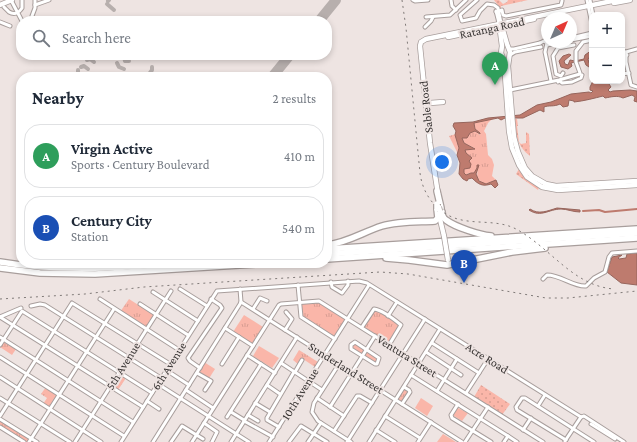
<!DOCTYPE html>
<meta charset="utf-8">
<style>
body{margin:0;font-family:"Crimson Pro",serif;background:#f6f6f7;color:#1f2937}
.controls{position:absolute;right:12px;top:12px;display:grid;overflow:hidden;border-radius:8px;box-shadow:0 2px 6px #0003}
.controls button{width:36px;height:36px;display:grid;place-items:center;padding:0;border:0;border-bottom:1px solid #e0e1e3;background:#fff;color:#1f2937;font:20px sans-serif}
.compass{position:absolute;left:541px;top:12px;width:36px;height:36px;border-radius:50%;background:#fff;box-shadow:0 2px 6px #0003;rotate:44deg}
.you{position:absolute;left:442px;top:162px;width:14px;height:14px;margin:-10px;border:3px solid #fff;border-radius:50%;background:#1a73e8;box-shadow:0 0 0 6px #1a73e833}
.badge{display:grid;place-items:center;width:26px;height:26px;border-radius:50%;background:#b45309;color:#fff;font-size:13px;font-weight:700}
.pin{position:absolute;translate:-50% -33px;filter:drop-shadow(0 1px 2px #0008)}
.pin::after{content:'';position:absolute;top:21px;width:14px;height:12px;background:inherit;clip-path:polygon(0 0,100% 0,50% 100%)}
.list{margin:0;padding:0;list-style:none}
h2{display:flex;justify-content:space-between;align-items:center;height:52px;margin:0;padding:0 16px;font-size:17px}
h2 small{font-size:13px;font-weight:400;color:#747a83}
.list li{display:grid;grid-template-columns:26px 1fr auto;gap:12px;align-items:center;box-sizing:border-box;height:64px;margin:0 8px 8px;padding:0 8px;border:1px solid #e0e1e3;border-radius:16px}
.list b{display:block;font-size:15px;white-space:nowrap}
.list p{margin:0;font-size:13px;white-space:nowrap;color:#747a83}
.list em{font-size:13px;font-style:normal;color:#747a83}
.icon{flex:none;width:22px;height:22px;fill:none;stroke:currentColor;stroke-width:2;stroke-linecap:round;stroke-linejoin:round}
.map{position:relative;flex:none;width:637px;height:442px;overflow:hidden}
.search{position:absolute;background:#fff;box-shadow:0 2px 6px #0003;left:16px;top:16px;width:316px;height:44px;display:flex;align-items:center;gap:10px;box-sizing:border-box;padding:0 14px;border-radius:16px;color:#747a83;font-size:15px}
.panel{position:absolute;background:#fff;box-shadow:0 2px 6px #0003;left:16px;top:72px;width:316px;height:196px;border-radius:16px}
.map>svg:first-child{display:block}
.grass{fill:url(#grass-dots)}
.park{fill:url(#park-tufts)}
.pitch{fill:#fab6a9}
.water{fill:#be7b6e;stroke:#96655c}
.lines{fill:none;stroke-linecap:round;stroke-linejoin:round}
.canal{stroke:#be7b6e;stroke-width:2}
.taxiway{stroke:#b7afad;stroke-width:4}
.runway{stroke:#b7afad;stroke-width:10}
.minor-casing{stroke:#a89e9c;stroke-width:5}
.major-casing{stroke:#a89e9c;stroke-width:6}
.highway-casing{stroke:#a89e9c;stroke-width:8}
.minor{stroke:#fff;stroke-width:3}
.major{stroke:#fff;stroke-width:4.5}
.highway{stroke:#fff;stroke-width:5.5}
.rail{stroke:#807a78;stroke-width:1;stroke-dasharray:2 4;stroke-linecap:butt}
.major-bridge-casing{stroke:#a89e9c;stroke-width:6;stroke-linecap:butt}
.highway-bridge-casing{stroke:#a89e9c;stroke-width:8;stroke-linecap:butt}
.major-bridge{stroke:#fff;stroke-width:4.5}
.highway-bridge{stroke:#fff;stroke-width:5.5}
.labels{text-anchor:middle;stroke-width:4;stroke-linejoin:round;paint-order:stroke}
.street-label{font-size:12px;fill:#373332;stroke:#eee4e2}
</style>
<div class="map">
<svg width="637" height="442" viewBox="0 0 637 442">
<defs>
<pattern id="grass-dots" width="8" height="8" patternUnits="userSpaceOnUse"><rect width="8" height="8" fill="#fab6a9"/><path d="M2 2h.1M6 6h.1" fill="none" stroke="#d79d92" stroke-width="1.8" stroke-linecap="round"/></pattern>
<pattern id="park-tufts" width="24" height="20" patternUnits="userSpaceOnUse"><rect width="24" height="20" fill="#fab6a9"/><path d="M3 7l-1-3M5 7V3M7 7l1-3M15 17l-1-3M17 17v-4M19 17l1-3" fill="none" stroke="#d79d92"/></pattern>
</defs>
<rect width="100%" height="100%" fill="#eee4e2"/>
<g class="grass">
<polygon points="494,0 499,0 503,4 507,2 508,0 528,0 501,6 501,9"/>
<path d="M 514,119 L 517,119 L 518,126 L 517,126 L 519,142 L 521,144 L 526,143 L 526,132 L 529,134 L 530,156 C 517,146 516,135 514,119 Z"/>
<polygon points="519,169 539,187 538,190 516,174"/>
<polygon points="481,385 510,404 502,415 474,397"/>
</g>
<g class="park">
<path d="M 492,119 L 488,123 L 484,131 L 486,134 L 488,155 L 492,159 L 494,165 L 492,176 L 496,180 L 485,184 C 473,177 479,176 477,165 L 477,168 L 474,173 L 469,173 L 466,175 L 464,174 L 463,170 L 472,158 L 466,153 L 465,150 L 468,149 L 472,150 L 474,148 L 464,143 L 462,137 L 466,138 L 470,133 L 475,131 L 480,135 L 480,133 L 475,129 L 474,123 Z"/>
<polygon points="456,134 455,135 459,148 458,154 449,136"/>
<polygon points="129,299 154,315 146,328 120,312"/>
<polygon points="320,302 346,319 334,338 302,318 301,303"/>
<polygon points="373,310 376,310 400,325 389,343 364,327"/>
<polygon points="244,315 263,327 252,344 233,332"/>
<polygon points="3,342 16,349 12,355 0,347"/>
<polygon points="355,342 378,357 377,364 351,350 350,346"/>
<polygon points="299,350 318,362 315,367 303,359 299,365 293,360"/>
<polygon points="120,374 126,378 118,390 112,386"/>
<polygon points="46,387 57,395 49,407 43,404 47,398 41,394"/>
<polygon points="404,388 409,391 402,402 397,399"/>
<polygon points="458,408 468,413 462,421 454,416 453,414"/>
<polygon points="0,419 29,438 28,442 25,442 0,426"/>
</g>
<g class="pitch">
<polygon points="259,346 279,358 272,368 253,356"/>
<polygon points="204,362 215,369 208,380 197,373"/>
<polygon points="421,398 433,406 427,416 415,408"/>
<polygon points="443,434 456,442 437,442"/>
</g>
<g class="water">
<polygon points="592,50 592,54 588,59 589,63 592,65 592,69 586,65 584,60 571,63 572,66 568,69 561,67 559,61 563,56 569,54 571,55 564,61 565,64 568,65 570,60 575,61 584,59 585,55"/>
<path d="M 593,81 L 607,81 L 611,87 L 608,90 L 610,92 L 613,91 L 630,90 L 637,91 L 637,102 L 634,101 L 635,97 L 632,95 L 623,98 C 617,95 611,97 605,98 L 603,96 C 595,98 584,101 574,102 L 574,101 L 569,100 L 568,106 L 563,107 L 560,104 C 554,107 549,105 544,107 L 544,112 L 540,110 L 523,118 L 505,118 L 501,120 L 498,118 L 474,123 L 475,129 L 480,133 L 480,134 L 475,131 L 470,133 L 467,138 L 462,138 L 464,143 L 475,149 L 465,150 L 466,153 L 472,158 L 469,161 L 471,164 L 470,168 L 464,169 L 464,173 L 466,175 L 471,173 L 474,173 L 477,168 L 477,165 L 479,165 L 476,174 L 479,181 L 486,184 L 496,180 L 498,185 L 495,188 L 491,184 C 482,187 478,184 472,178 L 468,179 L 467,181 L 463,179 L 459,174 L 460,163 L 457,155 L 459,148 L 455,135 L 456,131 L 453,126 L 454,123 L 473,122 L 488,118 L 520,115 L 537,105 L 551,102 L 571,94 L 589,92 L 591,93 L 593,91 L 590,90 L 590,87 Z"/>
<path d="M 557,208 L 580,210 L 580,212 C 573,212 567,209 561,209 C 549,209 541,218 529,210 L 530,209 C 539,215 547,211 557,208 Z"/>
<polygon points="637,253 637,285 621,283 607,272 612,257 622,255 618,258 619,259 626,258 627,254"/>
</g>
<g class="lines">
<polyline class="canal" points="583,211 599,210 605,212 637,209"/>
<g class="taxiway">
<polyline points="108,1 109,0"/>
<polyline points="107,4 114,10"/>
<polyline points="124,57 125,61 129,61"/>
<polyline points="87,60 90,59 94,62"/>
<polyline points="117,63 119,67 124,69"/>
<polyline points="81,67 84,66 88,69"/>
<polyline points="78,70 78,74 81,77"/>
<polyline points="109,75 112,75 112,77"/>
<polyline points="161,76 163,77"/>
<polyline points="147,77 152,70 152,67"/>
</g>
<g class="runway">
<polyline points="319,21 336,0"/>
<polyline points="272,77 290,55"/>
</g>
<g class="minor-casing">
<g id="minor">
<polyline points="11,0 22,21"/>
<polyline points="413,0 415,1 428,0"/>
<polyline points="451,0 452,6 456,10"/>
<polyline points="477,0 460,15 462,21 476,18 480,11 487,4 494,5 498,8 501,23"/>
<polyline points="587,0 592,24"/>
<polyline points="590,0 593,15"/>
<polyline points="35,5 49,0"/>
<path d="M 4,7 L 9,12 C 14,15 19,13 22,8 L 22,0"/>
<polyline points="496,11 499,23"/>
<polyline points="496,12 502,10 503,15 506,16 561,5 562,1"/>
<polyline points="32,16 35,8 35,0"/>
<polyline points="426,17 450,15 466,0"/>
<polyline points="0,22 10,26"/>
<polyline points="425,27 431,21 433,17"/>
<polyline points="571,38 592,33"/>
<polyline points="571,40 592,36"/>
<polyline points="540,43 544,41 547,43 545,52 551,81"/>
<polyline points="547,45 561,42"/>
<polyline points="509,49 514,49 540,43"/>
<polyline points="626,52 637,49"/>
<polyline points="622,54 625,52 627,55 625,57 622,55"/>
<polyline points="510,55 515,52 541,47"/>
<polyline points="626,56 626,62 631,85 637,87"/>
<polyline points="563,73 561,76 556,74 553,56 558,48 574,45"/>
<polyline points="580,73 576,62 576,51 583,42 592,40"/>
<polyline points="622,74 629,73"/>
<polyline points="558,82 560,81 562,83 572,82 581,78 582,75"/>
<polyline points="510,90 559,80 580,74"/>
<path d="M 543,279 L 547,275 C 561,275 573,287 586,286 L 594,278 L 605,272 L 609,257 L 612,253 L 637,251"/>
<polyline points="331,282 332,287 342,293 348,285 348,281"/>
<polyline points="298,285 301,317 335,339"/>
<polyline points="180,289 207,306"/>
<polyline points="240,289 241,302 462,442"/>
<polyline points="153,292 198,321"/>
<polyline points="100,299 179,350"/>
<polyline points="140,304 188,335"/>
<polyline points="31,306 40,304 45,305 161,378"/>
<polyline points="253,309 260,298 267,301"/>
<polyline points="388,316 397,302"/>
<polyline points="0,317 143,407"/>
<polyline points="0,317 21,308"/>
<path d="M 362,327 L 374,309 C 382,310 395,320 401,325 L 389,345"/>
<polyline points="225,328 253,346"/>
<polyline points="285,330 292,319 286,312"/>
<polyline points="0,337 133,422"/>
<polygon points="355,342 379,358 377,364 375,364 351,349 351,345"/>
<polyline points="432,343 479,373"/>
<polyline points="0,345 22,311 152,393"/>
<polyline points="426,352 461,375"/>
<polyline points="247,355 275,373"/>
<polyline points="0,357 124,436"/>
<polyline points="281,363 322,390"/>
<polyline points="222,364 239,337"/>
<polyline points="339,364 314,403 312,412 318,421 351,442"/>
<polyline points="200,368 190,361 188,358 222,308 220,305 211,299"/>
<polyline points="166,370 189,385"/>
<polyline points="295,372 302,360"/>
<polyline points="197,373 211,381 205,390"/>
<polyline points="411,375 508,436 504,442"/>
<polyline points="0,377 101,442"/>
<polyline points="158,384 249,442"/>
<polyline points="267,385 280,394"/>
<polyline points="186,390 213,408"/>
<polyline points="437,391 457,359"/>
<polyline points="466,393 488,359"/>
<polyline points="0,398 70,442"/>
<polyline points="317,398 344,416"/>
<polyline points="147,401 159,409"/>
<polyline points="255,403 270,412"/>
<polyline points="402,404 410,392 409,390 404,387"/>
<polyline points="458,404 451,415 452,418 491,442"/>
<polyline points="538,406 545,395"/>
<polyline points="330,407 375,336"/>
<polyline points="231,412 244,420"/>
<polyline points="248,415 258,421"/>
<polyline points="0,416 72,303 170,364"/>
<polyline points="385,416 420,438"/>
<polyline points="227,417 261,364"/>
<polyline points="0,419 37,442"/>
<polyline points="244,421 273,437"/>
<polyline points="204,423 217,432 212,442"/>
<polyline points="591,424 615,439"/>
<polyline points="0,427 24,442"/>
<polyline points="279,427 267,420 267,418 294,372"/>
<polyline points="376,430 395,442"/>
<polyline points="523,430 531,418"/>
<polyline points="334,431 357,396 360,396 372,403"/>
<polyline points="508,436 517,442"/>
<polyline points="566,440 517,410 516,407 522,398 525,398 594,442"/>
<polyline points="565,441 581,417"/>
<polyline points="29,442 114,309"/>
<polyline points="75,442 171,291"/>
<polyline points="121,442 217,291 359,281 367,283 581,417 584,416 624,442"/>
<polyline points="153,442 240,304 241,302"/>
<polyline points="171,442 182,426 203,439"/>
<polyline points="192,442 279,305 281,304 319,301 543,442"/>
<polyline points="231,442 297,337"/>
<polyline points="269,442 369,285"/>
<polyline points="289,442 301,426 327,442"/>
<polyline points="308,442 321,423"/>
<polyline points="347,442 425,319"/>
<polyline points="369,442 440,329"/>
<polyline points="418,442 431,422"/>
<polyline points="465,442 488,407"/>
</g>
</g>
<g class="major-casing">
<g id="major">
<polyline points="614,3 630,0"/>
<polyline points="0,5 12,0"/>
<polyline points="499,23 502,46 501,53 504,61 509,131 512,148 519,165 527,177 542,187 558,190 637,185"/>
<polyline points="501,23 507,44 510,52 508,66 512,115 514,137 518,152 525,168 532,176 546,184 556,186 637,181"/>
<polyline points="448,37 534,19"/>
<polyline points="427,97 428,101 430,103 443,102"/>
<polyline points="438,194 430,143 420,46 421,42 426,39 617,0"/>
<polyline points="439,215 444,236"/>
</g>
</g>
<g class="highway-casing">
<g id="highway">
<polyline points="437,191 441,208"/>
<path d="M 442,212 C 442,215 443,218 446,220 C 455,227 480,235 491,236"/>
<path d="M 327,245 C 347,243 363,232 382,226 C 399,221 418,222 435,221 L 438,218 L 437,209"/>
<polyline points="327,249 637,229"/>
<polyline points="327,254 637,233"/>
<polyline points="386,258 409,260 447,265 512,252 545,248"/>
<polyline points="327,259 637,238"/>
<path d="M 0,262 C 64,273 129,267 193,263"/>
<polyline points="0,268 40,273 95,274 271,263"/>
</g>
</g>
<use href="#minor" class="minor"/>
<use href="#major" class="major"/>
<use href="#highway" class="highway"/>
<g class="rail">
<path d="M 402,0 L 406,28 L 420,173 C 422,189 430,203 443,212 C 465,228 493,217 516,229 C 551,248 573,286 614,289"/>
<polyline points="0,299 85,294 144,287 380,272 408,274 546,298 568,298 637,291"/>
</g>
<g class="major-bridge-casing">
<g id="major-bridge">
<polyline points="439,207 440,211"/>
<polyline points="444,236 448,260"/>
</g>
</g>
<g class="highway-bridge-casing">
<polyline id="highway-bridge" points="437,204 437,209"/>
</g>
<use href="#major-bridge" class="major-bridge"/>
<use href="#highway-bridge" class="highway-bridge"/>
</g>
<g class="labels">
<g class="street-label">
<text transform="translate(492 28) rotate(-12)" y="4">Ratanga Road</text>
<text transform="translate(426 107) rotate(-96)" y="4">Sable Road</text>
<text transform="translate(407 356) rotate(32)" y="4">Ventura Street</text>
<text transform="translate(487 358) rotate(32)" y="4">Acre Road</text>
<text transform="translate(123 366) rotate(-58)" y="4">5th Avenue</text>
<text transform="translate(169 366) rotate(-58)" y="4">6th Avenue</text>
<text transform="translate(346 368) rotate(32)" y="4">Sunderland Street</text>
<text transform="translate(300 394) rotate(-58)" y="4">10th Avenue</text>
</g>
</g>
</svg>
<div class="controls">
<button>+</button>
<button>−</button>
</div>
<svg class="compass" viewBox="-18 -18 36 36"><path d="M0-13l5 13h-10z" fill="#e53935"/><path d="M0 13l5-13h-10z" fill="#747a83"/></svg>
<div class="you"></div>
<div class="pin badge" style="left:495px;top:85px;background:#2e9e5b">A</div>
<div class="pin badge" style="left:464px;top:283px;background:#1a4fb4">B</div>
<div class="search"><svg class="icon" aria-label="search" viewBox="0 0 24 24"><circle cx="10" cy="10" r="6"/><path d="M15 15l6 6"/></svg>Search here</div>
<section class="panel">
<h2>Nearby<small>2 results</small></h2>
<ul class="list">
<li><span class="badge" style="background:#2e9e5b">A</span><div><b>Virgin Active</b><p>Sports · Century Boulevard</p></div><em>410 m</em></li>
<li><span class="badge" style="background:#1a4fb4">B</span><div><b>Century City</b><p>Station</p></div><em>540 m</em></li>
</ul>
</section>
</div>
